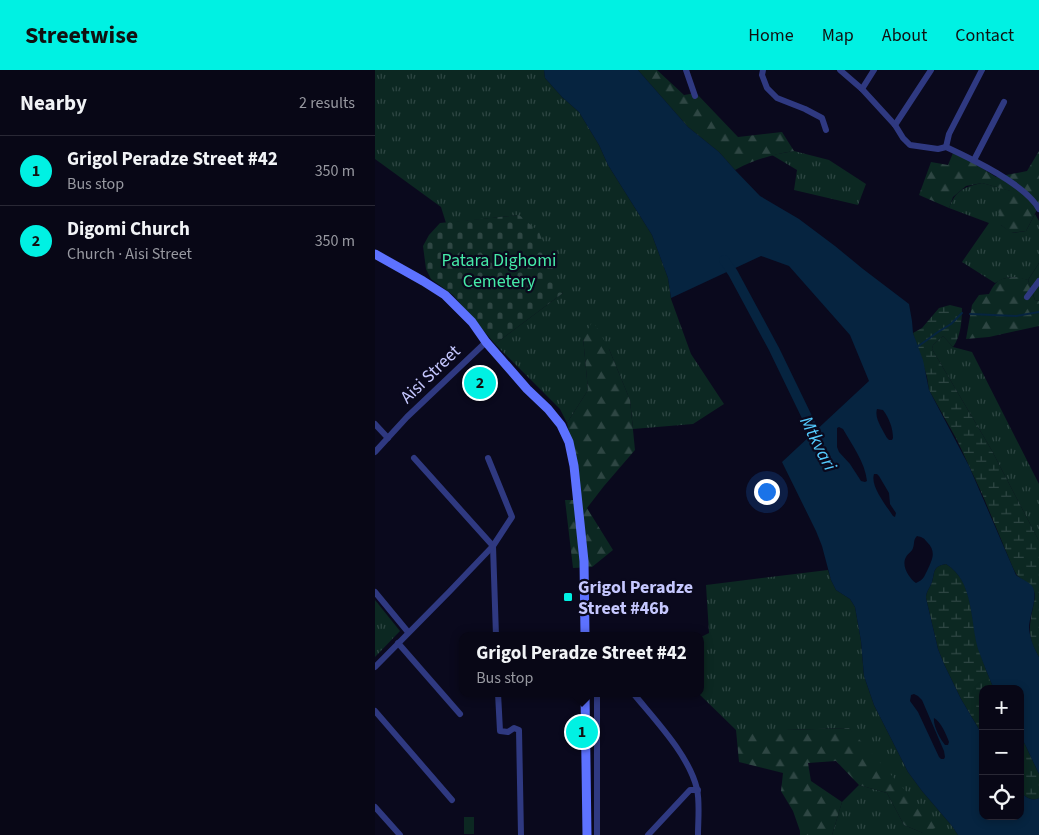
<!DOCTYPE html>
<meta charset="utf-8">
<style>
body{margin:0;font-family:"Source Sans 3",sans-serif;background:#11101f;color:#f1f3f6}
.controls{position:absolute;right:15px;bottom:15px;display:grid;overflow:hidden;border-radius:10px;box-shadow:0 2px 8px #0003}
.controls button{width:45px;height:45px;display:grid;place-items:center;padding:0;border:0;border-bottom:1px solid #292835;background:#080716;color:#f1f3f6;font:25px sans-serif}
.you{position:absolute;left:391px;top:421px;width:18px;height:18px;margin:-12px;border:4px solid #fff;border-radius:50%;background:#1a73e8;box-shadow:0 0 0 8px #1a73e833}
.badge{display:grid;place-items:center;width:32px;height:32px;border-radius:50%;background:#00f1e3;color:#111;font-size:16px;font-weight:700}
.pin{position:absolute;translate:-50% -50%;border:2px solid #fff;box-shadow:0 1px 5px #0006}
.popup{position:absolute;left:84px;top:562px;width:245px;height:65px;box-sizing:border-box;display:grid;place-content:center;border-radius:10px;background:#080716;filter:drop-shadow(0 1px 4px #0005);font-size:16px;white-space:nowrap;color:#9899a1}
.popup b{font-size:19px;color:#f1f3f6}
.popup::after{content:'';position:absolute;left:50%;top:100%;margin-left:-10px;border:10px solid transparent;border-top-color:#080716}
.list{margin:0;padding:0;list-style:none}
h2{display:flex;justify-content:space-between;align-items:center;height:65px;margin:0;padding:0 20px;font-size:21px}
h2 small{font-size:16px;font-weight:400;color:#9899a1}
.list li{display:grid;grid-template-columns:32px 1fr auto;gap:15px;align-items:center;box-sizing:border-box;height:70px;padding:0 20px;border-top:1px solid #292835}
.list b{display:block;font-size:19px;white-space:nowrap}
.list p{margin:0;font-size:16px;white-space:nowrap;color:#9899a1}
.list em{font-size:16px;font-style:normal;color:#9899a1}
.icon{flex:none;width:28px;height:28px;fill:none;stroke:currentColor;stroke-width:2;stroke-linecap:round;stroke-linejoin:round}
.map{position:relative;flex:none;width:664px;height:765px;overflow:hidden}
header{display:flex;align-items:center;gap:30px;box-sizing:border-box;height:70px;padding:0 25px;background:#00f1e3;color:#111}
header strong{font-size:24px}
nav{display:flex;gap:28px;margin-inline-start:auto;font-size:18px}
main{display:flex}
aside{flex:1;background:#080716}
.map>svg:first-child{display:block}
.grass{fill:url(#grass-tufts)}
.forest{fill:url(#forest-firs)}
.wetland{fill:url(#wetland-marsh)}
.cemetery{fill:url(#cemetery-stones)}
.garden{fill:#0c2822}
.water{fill:#062440;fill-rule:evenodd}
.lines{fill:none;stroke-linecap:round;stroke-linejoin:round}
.stream{stroke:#062440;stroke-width:2}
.river{stroke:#062440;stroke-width:10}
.street{stroke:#2f3981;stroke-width:6}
.secondary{stroke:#5d72ff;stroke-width:9}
.poi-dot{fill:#00f1e3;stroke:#0a091d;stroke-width:2}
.labels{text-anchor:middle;stroke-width:4.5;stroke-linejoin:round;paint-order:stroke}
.park-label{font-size:18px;fill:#46eba8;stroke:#0a091d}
.street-label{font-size:18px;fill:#c6c8ff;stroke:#0a091d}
.poi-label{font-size:18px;font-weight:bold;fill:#c6c8ff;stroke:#0a091d;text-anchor:start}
.water-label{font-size:19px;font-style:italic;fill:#54cbff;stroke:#0a091d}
</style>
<header>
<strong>Streetwise</strong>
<nav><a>Home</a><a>Map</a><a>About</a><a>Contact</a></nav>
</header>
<main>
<aside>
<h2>Nearby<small>2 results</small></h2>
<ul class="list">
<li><span class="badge">1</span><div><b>Grigol Peradze Street #42</b><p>Bus stop</p></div><em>350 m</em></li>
<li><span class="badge">2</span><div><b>Digomi Church</b><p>Church · Aisi Street</p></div><em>350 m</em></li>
</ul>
</aside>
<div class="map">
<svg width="664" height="765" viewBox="0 0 664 765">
<defs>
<pattern id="grass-tufts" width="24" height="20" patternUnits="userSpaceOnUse" patternTransform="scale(1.25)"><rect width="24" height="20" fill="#0c2822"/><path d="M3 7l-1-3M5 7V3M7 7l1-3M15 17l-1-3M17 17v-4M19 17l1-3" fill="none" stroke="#2e4643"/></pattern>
<pattern id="forest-firs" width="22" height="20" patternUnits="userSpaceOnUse" patternTransform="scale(1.25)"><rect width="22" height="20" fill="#0c2822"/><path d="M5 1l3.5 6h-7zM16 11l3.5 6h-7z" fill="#2e4643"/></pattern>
<pattern id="wetland-marsh" width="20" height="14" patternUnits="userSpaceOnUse" patternTransform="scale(1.25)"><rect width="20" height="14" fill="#0c2822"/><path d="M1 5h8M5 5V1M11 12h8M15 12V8" fill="none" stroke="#2e4643"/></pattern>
<pattern id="cemetery-stones" width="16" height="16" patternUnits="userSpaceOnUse" patternTransform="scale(1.25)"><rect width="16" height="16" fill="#0c2822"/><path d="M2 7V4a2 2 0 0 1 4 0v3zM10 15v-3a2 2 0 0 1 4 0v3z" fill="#2e4643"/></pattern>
</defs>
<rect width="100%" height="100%" fill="#0a091d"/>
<g class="grass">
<polygon points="0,0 169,0 170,8 187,27 204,42 224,75 233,95 277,165 293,208 296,229 316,284 349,334 318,354 258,359 255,330 234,279 208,267 213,320 192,353 185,339 120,274 188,223 144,145 71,153 66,137 0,89"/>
<polygon points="419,81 454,90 491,114 483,135 419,120 422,100 397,85"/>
<path d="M 607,113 L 636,121 L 631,129 L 626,155 L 637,163 L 651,161 L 660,144 L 664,151 L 664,193 L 653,210 C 640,206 631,206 620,213 L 587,192 L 614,153 L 574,138 C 581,120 589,117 607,113 Z"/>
<polygon points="568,266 578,277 597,282 664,414 664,471 616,379 557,279 558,275"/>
<polygon points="453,500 456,510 461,520 475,529 480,537 486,571 489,606 499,635 533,702 547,721 577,756 583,765 457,765 467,732 484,715 512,723 529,755 548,763 474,658 410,660 361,660 323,623 326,623 326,567 334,563 331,515"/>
<polygon points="0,530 25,561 0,587"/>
</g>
<g class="forest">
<path d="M 263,0 L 282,0 L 309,25 L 321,23 L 363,67 L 407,62 L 419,81 C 396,85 381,89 360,100 L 344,82 L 313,57 Z"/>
<polygon points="664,81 664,136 651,161 636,163 626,155 623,140 635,121 607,113 591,116 578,127 574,138 544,125 556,92 573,95 578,83 597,92 621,107 652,101"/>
<path d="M 643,207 L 653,210 L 660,230 L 664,231 L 664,256 L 614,267 L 591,269 L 597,235 L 604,225 L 614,224 C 622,208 626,208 643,207 Z"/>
<polygon points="218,251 234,279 255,330 260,380 229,416 212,438 238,480 217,497 198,498 190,430 206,430 204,410 192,353 213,320 208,267"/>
<polygon points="474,658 563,757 548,763 529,755 512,723 484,715 461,691 433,693 436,711 467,732 457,765 425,765 425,761 418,741 406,721 408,703 364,692 361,660 410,660"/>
</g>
<g class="wetland">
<path d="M 575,235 L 587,238 C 587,250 586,266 578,277 L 568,266 L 558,275 L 557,279 L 616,379 L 664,471 L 664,587 C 652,567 654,559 658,537 C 659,533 661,526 659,521 C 657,515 650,512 645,508 C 642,506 640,502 638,498 L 608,426 L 582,370 L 554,320 L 552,307 L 538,263 L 547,258 L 564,238 Z"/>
<path d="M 571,494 C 600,512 595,550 604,579 C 608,592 613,606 619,619 L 608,619 L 608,666 L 586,629 L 569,594 L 563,579 L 551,528 C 551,521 555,518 557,512 C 560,503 557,496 571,494 Z"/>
<path d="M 645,664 L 664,704 L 664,728 C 657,732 650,727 645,721 Z"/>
</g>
<polygon class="cemetery" points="144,145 164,162 188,223 120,274 78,225 56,209 51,199 48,176 54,165 65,153"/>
<g class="garden">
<polygon points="664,193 664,231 660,230 653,210"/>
<rect x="89" y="747" width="10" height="17"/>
</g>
<path class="water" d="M 169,0 L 263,0 L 313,57 L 344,82 L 360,100 L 385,126 L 424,149 L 460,176 L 488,199 L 534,234 L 537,251 L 538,263 L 548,290 L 554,320 L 594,396 L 641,505 C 646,509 653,511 657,516 C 664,526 654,546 654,558 C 655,569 659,578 664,587 L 664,704 L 645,664 L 645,619 L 619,619 C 613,606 608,592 603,579 C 595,551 599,511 571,494 C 557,496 560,503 557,512 C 555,518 551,521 551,528 L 563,579 L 569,594 L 586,629 L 608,666 L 608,746 L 645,746 L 645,721 C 650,727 657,732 664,728 L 664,765 L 583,765 L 577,756 L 547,721 L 533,702 L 499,635 L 489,606 L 486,571 L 480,537 L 475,529 L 461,520 L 456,510 L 447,476 L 441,461 L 407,392 L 494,311 L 475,265 L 414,196 L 386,186 L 296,228 L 293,208 L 277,165 L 233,95 L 224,75 L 204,42 L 187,27 L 170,8 ZM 502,339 L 508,340 C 514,348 518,358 518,368 L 517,370 L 514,370 L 512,368 C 508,360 499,348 502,339 ZM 464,357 L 468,359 C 477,375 490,392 492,411 L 490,412 L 486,411 L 475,394 L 464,382 L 462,377 L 462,358 ZM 499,404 L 502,404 L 504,406 L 514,423 L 515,434 L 521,443 L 520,447 L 518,446 C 511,435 495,416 499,404 ZM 542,466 C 547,467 549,468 552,472 C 562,482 557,490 552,501 C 549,507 548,510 541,513 C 534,508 526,496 531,487 C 533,483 537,482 538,478 C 540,472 538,470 542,466 ZM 539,624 L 543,626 L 547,630 L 569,681 L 570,687 L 569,689 L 566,689 L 564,687 L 543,642 L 535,631 L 536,625 ZM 559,648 C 566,652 571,664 574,672 L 573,675 L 570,675 C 565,669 558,656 559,648 Z"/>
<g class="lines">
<g class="stream">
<polyline points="595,244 641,246 664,242"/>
<polyline points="541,277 545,275 563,262 576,254 587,243"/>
</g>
<polyline class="river" points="349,190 358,203 399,279 444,372"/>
<g class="street">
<polyline points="311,0 320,26"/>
<polyline points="388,0 387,5 392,18 402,28 430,39 447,48 451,60"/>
<path d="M 465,0 L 487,19 L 520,55 L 528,68 L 535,75 L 563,79 L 571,77 C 597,89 650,114 664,139"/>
<polyline points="487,19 499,0"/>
<polyline points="520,55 556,0"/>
<polyline points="571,77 574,64 607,0"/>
<polyline points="599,90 629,32"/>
<polyline points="652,227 664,211"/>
<polyline points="0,354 13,368"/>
<polyline points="0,382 32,347 111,272"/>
<polyline points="39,388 118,476 121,566"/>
<polyline points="0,522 33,562"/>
<polyline points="23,573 85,644"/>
<polyline points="0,597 74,522 118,476 137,447 113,388"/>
<polyline points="123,623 125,661 133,662 139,658 144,660 146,765"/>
<path d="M 258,623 C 280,650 314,685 322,719 C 325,733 323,750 323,765"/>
<polyline points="0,641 77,730"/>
<polyline points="0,737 25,765"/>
<polyline points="222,765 222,623"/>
<polyline points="273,765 315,720 323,720"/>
</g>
<g class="secondary">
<polyline points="0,184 48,211 70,225 97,252 111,272 152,319 173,339 186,355 194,372 199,396 209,491 210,566"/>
<polyline points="210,623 212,765"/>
</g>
</g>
<rect class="poi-dot" x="188" y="522" width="10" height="10" rx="2.5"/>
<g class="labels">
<g class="park-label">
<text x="124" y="196">Patara Dighomi<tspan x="124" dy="21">Cemetery</tspan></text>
</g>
<g class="street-label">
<text transform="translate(55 304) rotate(-44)" y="6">Aisi Street</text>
</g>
<g class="poi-label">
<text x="203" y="523">Grigol Peradze<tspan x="203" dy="21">Street #46b</tspan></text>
</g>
<g class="water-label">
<text transform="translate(444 373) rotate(63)" y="7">Mtkvari</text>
</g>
</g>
</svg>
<div class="controls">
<button>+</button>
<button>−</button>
<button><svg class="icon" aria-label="locate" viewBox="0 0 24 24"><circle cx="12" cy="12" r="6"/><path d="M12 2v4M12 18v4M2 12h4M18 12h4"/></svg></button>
</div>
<div class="you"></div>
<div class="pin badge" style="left:207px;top:662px">1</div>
<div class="popup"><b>Grigol Peradze Street #42</b>Bus stop</div>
<div class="pin badge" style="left:105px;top:313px">2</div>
</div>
</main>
